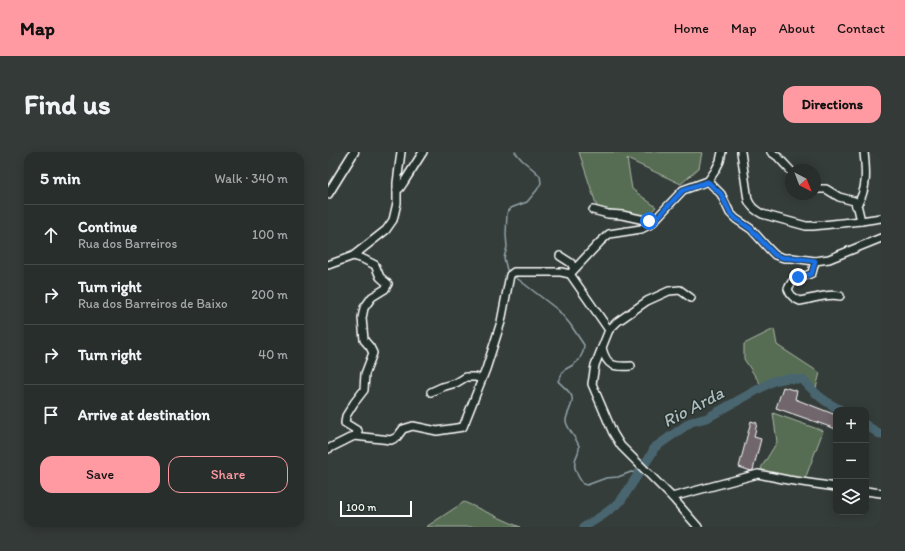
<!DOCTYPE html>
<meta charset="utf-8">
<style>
body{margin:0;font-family:Itim,sans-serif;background:#343a38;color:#f1f3f6}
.controls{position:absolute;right:12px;bottom:12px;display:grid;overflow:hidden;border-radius:8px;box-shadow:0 2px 10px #0003}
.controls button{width:36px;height:36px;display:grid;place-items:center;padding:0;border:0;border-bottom:1px solid #444a48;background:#282e2c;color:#f1f3f6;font:20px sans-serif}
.compass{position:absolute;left:457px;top:12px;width:36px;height:36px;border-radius:50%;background:#282e2c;box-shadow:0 2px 10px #0003;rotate:138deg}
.scale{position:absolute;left:12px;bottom:10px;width:72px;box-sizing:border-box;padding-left:4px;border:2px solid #fff;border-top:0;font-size:11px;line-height:14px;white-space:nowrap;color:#fff;-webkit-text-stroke:3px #26332d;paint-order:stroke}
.stop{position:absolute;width:12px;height:12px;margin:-9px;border:3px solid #1a73e8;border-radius:50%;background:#fff}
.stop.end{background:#1a73e8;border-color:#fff;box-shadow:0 1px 4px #0008}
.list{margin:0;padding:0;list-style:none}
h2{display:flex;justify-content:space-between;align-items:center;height:52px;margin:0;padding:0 16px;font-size:17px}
h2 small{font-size:13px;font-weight:400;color:#a5a8a9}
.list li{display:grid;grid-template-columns:26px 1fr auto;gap:12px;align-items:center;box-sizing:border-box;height:60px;padding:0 16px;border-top:1px solid #444a48}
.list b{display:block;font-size:15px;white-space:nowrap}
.list p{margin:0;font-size:13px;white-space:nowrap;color:#a5a8a9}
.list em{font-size:13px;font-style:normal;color:#a5a8a9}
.actions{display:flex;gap:8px;padding:12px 16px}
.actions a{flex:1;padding:9px 0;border:1px solid #ff9aa2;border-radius:12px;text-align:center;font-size:14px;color:#ff9aa2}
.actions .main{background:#ff9aa2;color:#111}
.icon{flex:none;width:22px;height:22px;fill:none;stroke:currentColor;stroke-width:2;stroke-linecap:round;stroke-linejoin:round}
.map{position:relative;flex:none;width:553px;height:375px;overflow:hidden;border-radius:12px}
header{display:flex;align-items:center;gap:24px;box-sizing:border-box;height:56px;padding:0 20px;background:#ff9aa2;color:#111}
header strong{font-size:19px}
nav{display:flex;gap:22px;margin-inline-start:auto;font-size:14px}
.intro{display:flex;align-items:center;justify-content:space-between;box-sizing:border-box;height:96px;padding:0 24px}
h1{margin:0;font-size:28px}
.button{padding:10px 18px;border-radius:12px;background:#ff9aa2;color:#111;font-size:14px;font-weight:700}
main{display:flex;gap:24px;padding:0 24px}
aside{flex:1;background:#282e2c;border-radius:12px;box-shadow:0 2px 10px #0003}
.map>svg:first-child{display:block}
.green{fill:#576d52;stroke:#abb6a8}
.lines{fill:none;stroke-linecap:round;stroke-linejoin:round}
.stream{stroke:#92a3a9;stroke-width:1.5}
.river{stroke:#4a6670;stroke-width:9}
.building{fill:#6f666c;stroke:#fff}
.minor-casing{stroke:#fff;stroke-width:10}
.major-casing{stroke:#fff;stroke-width:11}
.minor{stroke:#26332d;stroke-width:7}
.major{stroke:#26332d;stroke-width:8}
.route{stroke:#1a73e8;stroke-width:5}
.labels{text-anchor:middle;stroke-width:3;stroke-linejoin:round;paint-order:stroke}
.water-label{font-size:18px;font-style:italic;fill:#aebabf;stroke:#26332d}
</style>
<header>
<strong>Map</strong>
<nav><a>Home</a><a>Map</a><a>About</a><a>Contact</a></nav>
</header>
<div class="intro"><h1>Find us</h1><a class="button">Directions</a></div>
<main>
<aside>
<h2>5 min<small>Walk · 340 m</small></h2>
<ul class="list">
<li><svg class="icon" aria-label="ahead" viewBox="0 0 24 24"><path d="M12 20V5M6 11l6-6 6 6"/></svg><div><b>Continue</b><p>Rua dos Barreiros</p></div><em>100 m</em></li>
<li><svg class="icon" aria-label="right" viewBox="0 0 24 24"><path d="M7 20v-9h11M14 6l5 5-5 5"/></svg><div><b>Turn right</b><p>Rua dos Barreiros de Baixo</p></div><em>200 m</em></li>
<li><svg class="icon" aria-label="right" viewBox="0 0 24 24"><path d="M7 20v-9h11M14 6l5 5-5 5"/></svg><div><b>Turn right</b></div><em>40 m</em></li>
<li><svg class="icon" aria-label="arrive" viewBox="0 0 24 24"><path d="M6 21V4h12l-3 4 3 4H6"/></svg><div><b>Arrive at destination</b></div></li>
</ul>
<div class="actions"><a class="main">Save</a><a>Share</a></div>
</aside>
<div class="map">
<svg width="553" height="375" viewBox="0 0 553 375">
<rect width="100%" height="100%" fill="#353d3a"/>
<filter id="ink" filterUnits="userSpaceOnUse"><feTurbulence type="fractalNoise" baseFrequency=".025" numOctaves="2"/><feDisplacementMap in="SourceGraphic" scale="8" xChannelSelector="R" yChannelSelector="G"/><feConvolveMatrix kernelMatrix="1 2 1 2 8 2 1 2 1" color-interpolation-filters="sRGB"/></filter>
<g filter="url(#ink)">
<g class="green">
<polygon points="251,0 374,0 371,16 353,32 299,7 304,37 328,55 318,66 269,55"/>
<polygon points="446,177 449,193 492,221 488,236 477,226 460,224 445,227 433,233 416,207 416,192"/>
<polygon points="445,261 495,279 477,327 437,320 433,316 449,290"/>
<polygon points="136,350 192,375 98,375"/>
</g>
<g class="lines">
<g class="stream">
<polyline points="181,119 179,118 176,106 179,95 178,83 179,61 183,56 188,54 199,50 209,38 213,31 212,24 207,19 194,8 187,0"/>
<path d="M 186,124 L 230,158 L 242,172 L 256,193 L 255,200 L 251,208 L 245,213 L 236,218 L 230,229 C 233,233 243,240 244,245 C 246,253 238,261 238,269 C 238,275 249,287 251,294 C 252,299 248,304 247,309 C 245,317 250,325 255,332 L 259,333 L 278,326 L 290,325 L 303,320 L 311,321"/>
</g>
<g class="river">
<polyline points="538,273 553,283"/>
<path d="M 256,375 L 275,363 L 292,350 L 324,301 L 326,296 L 363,270 L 379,266 L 445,229 L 460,226 L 475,228 C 488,242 496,250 513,258"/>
</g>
</g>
<g class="building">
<polygon points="455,235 469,239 467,247 508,263 508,277 448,256"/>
<polygon points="423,269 429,271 426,285 433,287 425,318 423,319 411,315"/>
</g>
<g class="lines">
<g class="minor-casing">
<g id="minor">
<path d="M 413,0 L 420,48 C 423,55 427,58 434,62 L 478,74 L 485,74 L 533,69 L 553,66"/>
<polyline points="443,0 450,5 463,19"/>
<polyline points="380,29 393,42 402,61 408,67 423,77 441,97 447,103 456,106 464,106 487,109 501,107 553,86"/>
<polyline points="487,37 498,37 511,45 526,49 530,56 533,69"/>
<polyline points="69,38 72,36 76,30 95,0"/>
<path d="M 528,54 C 540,38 538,19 536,0"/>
<polyline points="265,58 280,62 294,63 321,69 326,69"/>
<polyline points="25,104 35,107 47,113 52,125 60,132 57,137 44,145 36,156 34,166 36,188 42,195 45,201 37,222 36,238 26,251 18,264 17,271 30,279 26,284"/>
<polyline points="232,104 243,111 246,117"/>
<path d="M 487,109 L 484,121 C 472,128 467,121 460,137 C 462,143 466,147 472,149 C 485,147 499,141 512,144"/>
<polyline points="0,113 25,104 58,78 65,68 69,51 69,31 73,0"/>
<polyline points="242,122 272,90 281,82 313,77 323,72 355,38 380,29 387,19 392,9 394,0"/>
<polyline points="281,178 289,170 319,149 341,139 352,138 363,146"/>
<path d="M 274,196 C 279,215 286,215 303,214"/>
<polyline points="103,240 114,235 128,231 138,225 147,225 154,227"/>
<polyline points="0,297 26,284 63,288 69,285 75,277 85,274 109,279 135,275 158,217 173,170 182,123 186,120 233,120 242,122 281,178 267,213 264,232 285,281 293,294 344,345 370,375"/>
<polyline points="538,339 553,341"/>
<polyline points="344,345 430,322 460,328 508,335"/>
</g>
</g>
<g class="major-casing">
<polyline id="major" points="0,42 26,0"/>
</g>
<use href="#minor" class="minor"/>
<use href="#major" class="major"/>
</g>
</g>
<g class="lines" filter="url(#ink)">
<polyline class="route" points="321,69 326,69 355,38 380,30 393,42 402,61 408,67 423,77 441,97 447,103 456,106 464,106 487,109 484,121 480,123 470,125"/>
</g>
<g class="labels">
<g class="water-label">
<text transform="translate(365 255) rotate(-28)" y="6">Rio Arda</text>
</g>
</g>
</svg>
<div class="controls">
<button>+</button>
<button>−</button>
<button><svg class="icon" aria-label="layers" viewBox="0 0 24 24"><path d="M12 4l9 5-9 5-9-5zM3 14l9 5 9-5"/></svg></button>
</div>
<svg class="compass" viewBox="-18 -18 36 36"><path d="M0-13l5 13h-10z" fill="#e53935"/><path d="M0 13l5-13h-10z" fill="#a5a8a9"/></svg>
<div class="scale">100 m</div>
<div class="stop" style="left:321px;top:69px"></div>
<div class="stop end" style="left:470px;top:125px"></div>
</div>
</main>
